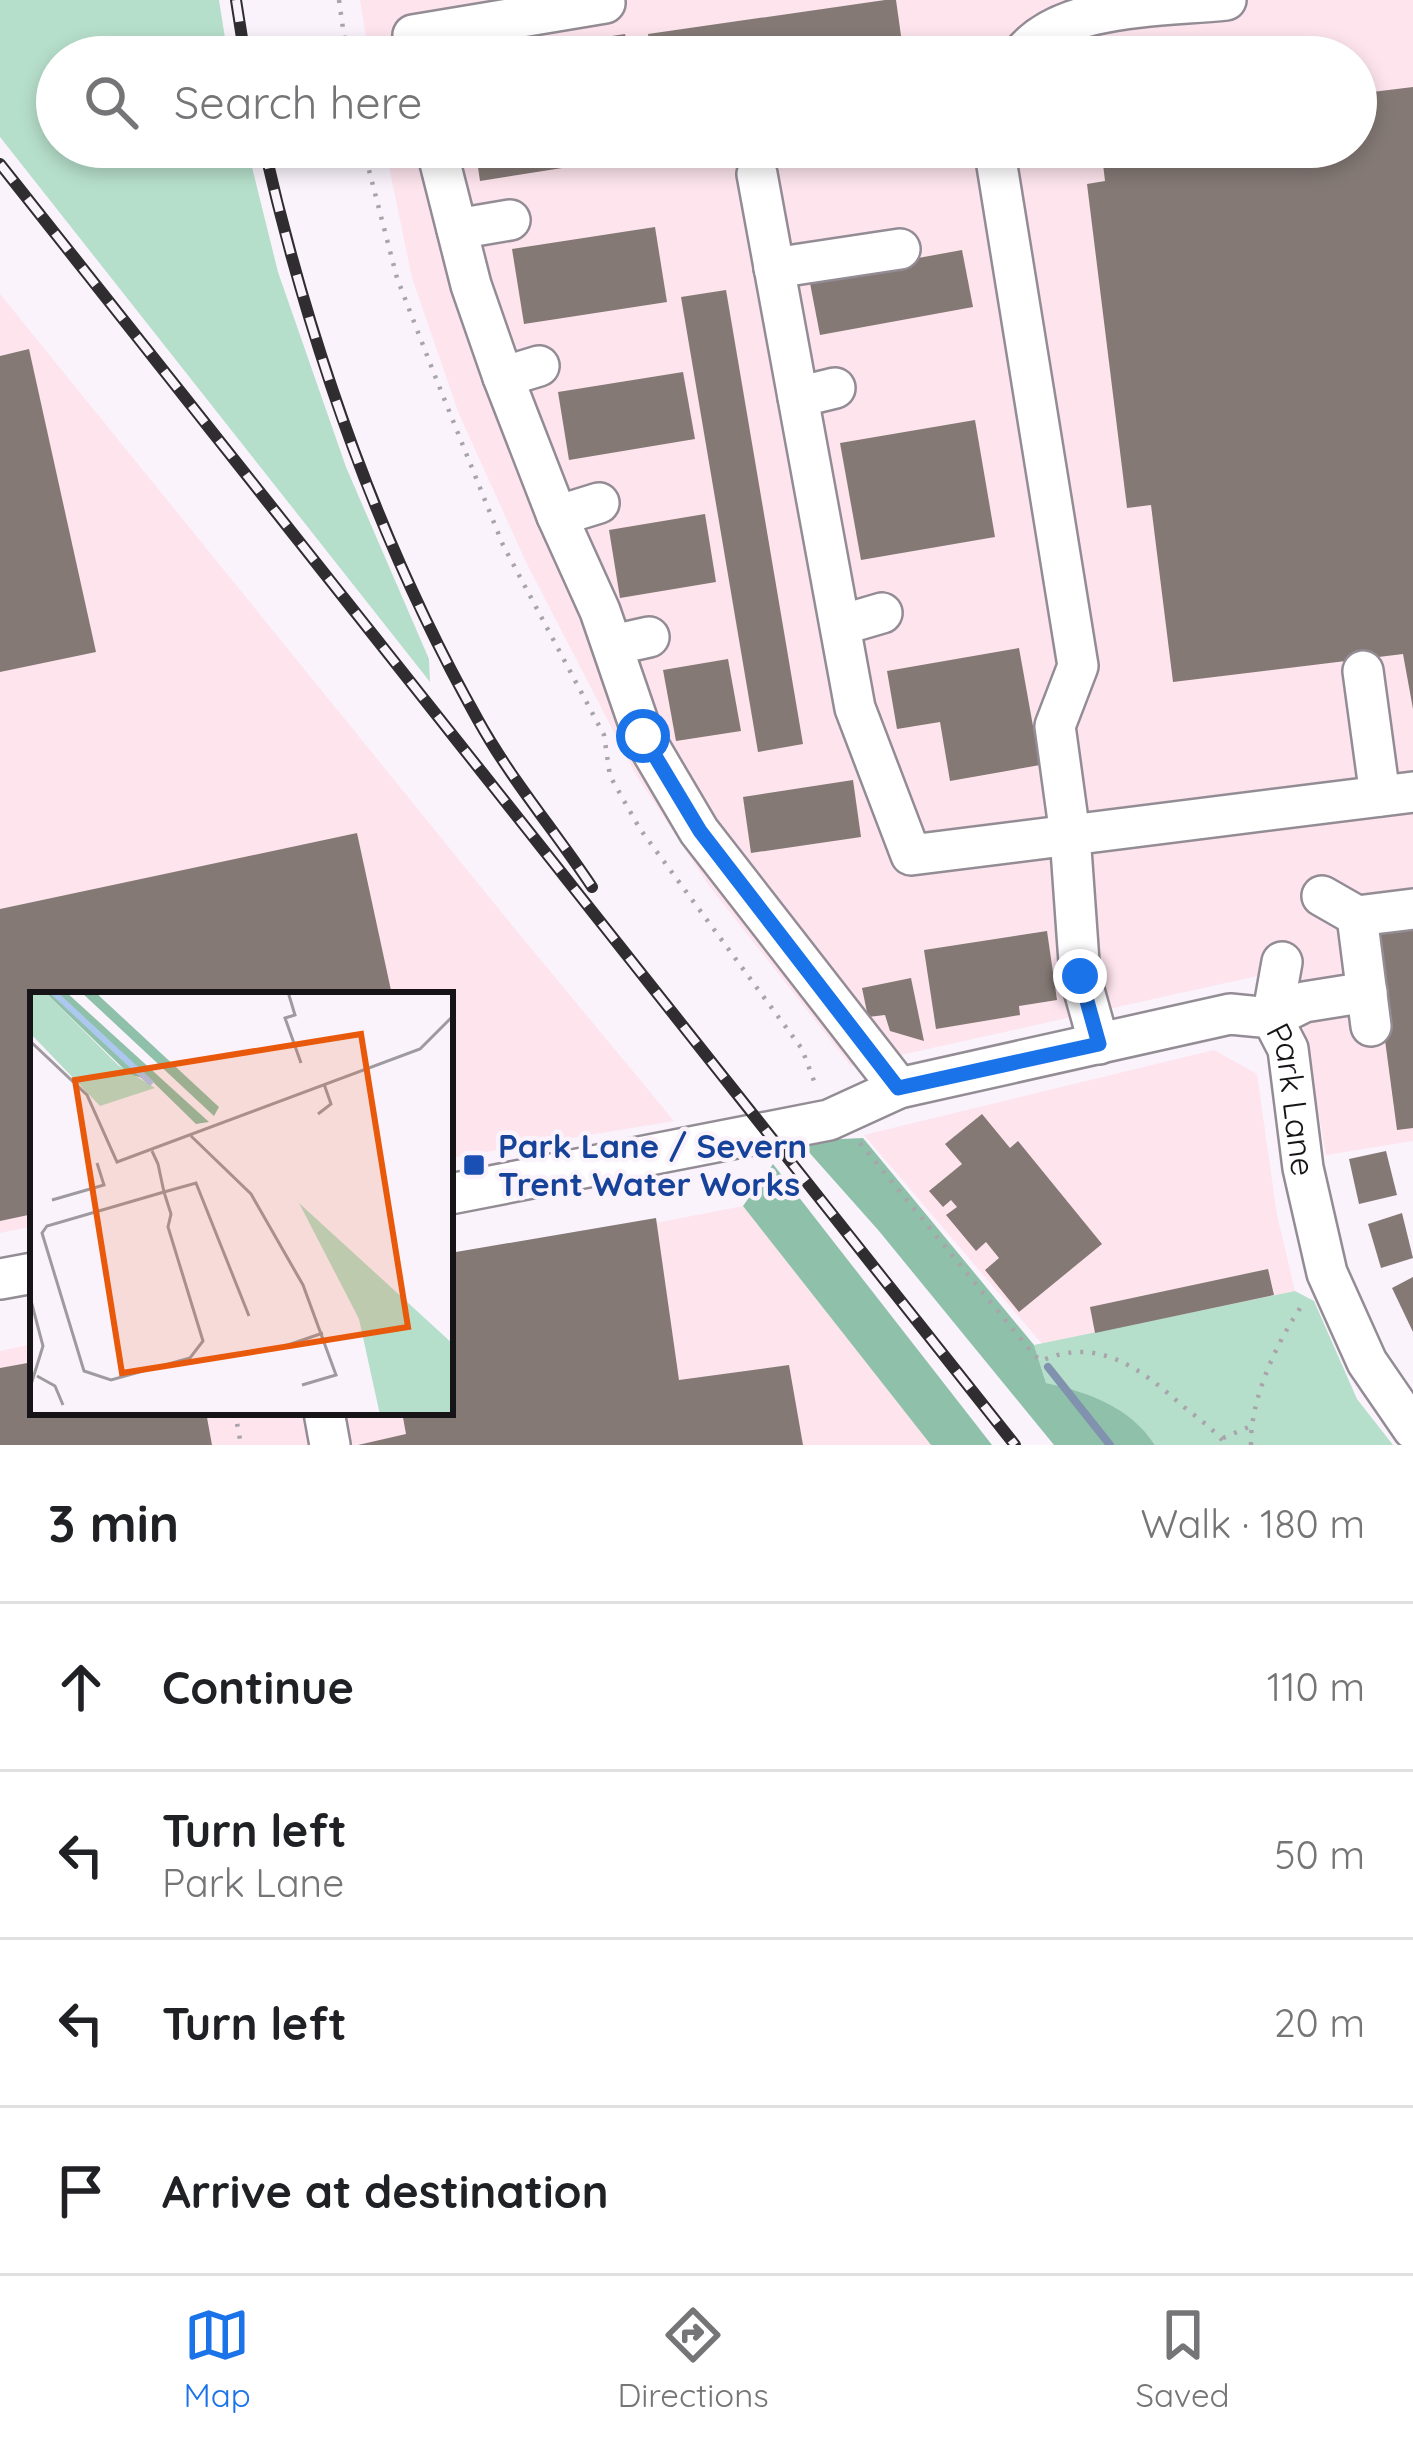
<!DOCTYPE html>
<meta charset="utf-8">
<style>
body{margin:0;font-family:Quicksand,sans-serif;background:#f2f2f2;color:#202124}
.stop{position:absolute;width:36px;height:36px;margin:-27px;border:9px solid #1a73e8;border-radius:50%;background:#fff}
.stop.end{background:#1a73e8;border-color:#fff;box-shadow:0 3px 12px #0008}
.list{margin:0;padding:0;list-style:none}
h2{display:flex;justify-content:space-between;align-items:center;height:156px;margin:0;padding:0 48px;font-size:51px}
h2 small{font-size:39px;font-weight:400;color:#757577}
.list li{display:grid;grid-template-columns:78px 1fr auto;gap:36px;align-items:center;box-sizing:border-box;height:168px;padding:0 48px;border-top:3px solid #e0e0e0}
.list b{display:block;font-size:45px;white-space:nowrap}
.list p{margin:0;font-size:39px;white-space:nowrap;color:#757577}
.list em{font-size:39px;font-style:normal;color:#757577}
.icon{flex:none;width:66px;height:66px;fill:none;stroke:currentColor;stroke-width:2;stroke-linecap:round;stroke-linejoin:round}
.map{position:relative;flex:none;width:1413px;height:1445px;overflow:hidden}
.search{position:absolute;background:#fff;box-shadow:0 6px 18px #0003;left:36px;right:36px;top:36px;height:132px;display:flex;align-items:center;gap:30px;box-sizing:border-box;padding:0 42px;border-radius:66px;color:#757577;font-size:45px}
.sheet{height:828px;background:#fff}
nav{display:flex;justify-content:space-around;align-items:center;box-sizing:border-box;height:168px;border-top:3px solid #e0e0e0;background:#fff;font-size:33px;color:#757577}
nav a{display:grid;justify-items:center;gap:6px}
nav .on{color:#1a73e8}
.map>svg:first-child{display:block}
.industrial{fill:#fde4ed}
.green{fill:#b6dfcb}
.forest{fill:#8fc0a9}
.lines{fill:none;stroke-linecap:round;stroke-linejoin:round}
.stream{stroke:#8092ae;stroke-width:8}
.building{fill:#847975}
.minor-casing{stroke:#938c95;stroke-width:44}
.path{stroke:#a9a4ab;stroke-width:4.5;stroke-dasharray:3 9;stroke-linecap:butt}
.minor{stroke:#fff;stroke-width:39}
.rail-casing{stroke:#302d31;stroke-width:12}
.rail{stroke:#faf3fc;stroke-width:8;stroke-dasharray:22;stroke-linecap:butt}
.route{stroke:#1a73e8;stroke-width:15}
.transit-dot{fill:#1a4fb4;stroke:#faf3fc;stroke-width:4.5}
.labels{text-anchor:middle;stroke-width:9;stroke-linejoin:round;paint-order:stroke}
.street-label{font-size:33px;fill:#171417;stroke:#faf3fc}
.transit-label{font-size:33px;font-weight:bold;fill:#164399;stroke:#faf3fc;text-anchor:start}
.inset-river{fill:none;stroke:#adc8ee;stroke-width:6}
.inset-road{fill:none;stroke:#9f9aa0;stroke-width:3}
.view{fill:#e8590c;fill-opacity:0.15;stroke:#e8590c;stroke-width:6}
.inset-edge{fill:none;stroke:#171417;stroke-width:6}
</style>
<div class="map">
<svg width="1413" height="1445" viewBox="0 0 1413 1445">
<rect width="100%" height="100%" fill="#faf3fc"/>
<g class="industrial">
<polygon points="360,0 1413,0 1413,1141 1326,1155 1293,968 851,1066 707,883 635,773 526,562 459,414 412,278 385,147 1356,147 1356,57 369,57"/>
<polygon points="0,294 511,924 674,1121 450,1158 450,995 33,995 33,1226 0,1233"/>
<polygon points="1214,1050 1257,1074 1277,1215 1295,1291 1043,1345 864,1135"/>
<polygon points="743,1206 931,1445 0,1445 0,1351 33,1344 33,1412 450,1412 450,1263"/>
</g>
<g class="green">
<polygon points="0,0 219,0 228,57 57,57 57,147 247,147 278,272 346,467 429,659 430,682 0,137"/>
<path d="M 1295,1291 L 1314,1301 L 1357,1399 L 1393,1445 L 1155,1445 C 1132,1410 1085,1392 1046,1383 L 1034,1345 Z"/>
</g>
<g class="forest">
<path d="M 863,1138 L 1034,1345 L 1046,1383 C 1088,1392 1130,1407 1155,1445 L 1054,1445 L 879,1231 L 799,1141 Z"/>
<polygon points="773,1164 992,1445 931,1445 743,1206"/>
</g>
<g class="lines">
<polyline class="stream" points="1048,1367 1110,1445"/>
</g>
<g class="building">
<polygon points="885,0 896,0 904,57 651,57 648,34"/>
<polygon points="625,34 629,57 495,57 495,54"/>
<polygon points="1413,87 1413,709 1403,654 1173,682 1151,505 1127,508 1087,184 1105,181 1101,147 1356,147 1356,94"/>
<polygon points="475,147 643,147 645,155 480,181"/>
<polygon points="664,147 725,147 726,150 666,158"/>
<polygon points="655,227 667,302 524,324 512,249"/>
<polygon points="962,250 973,307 820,335 809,278"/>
<polygon points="726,290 803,744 758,752 681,297"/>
<polygon points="29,349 96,652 0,672 0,356"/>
<polygon points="683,372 695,439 569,460 558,392"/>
<polygon points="975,420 995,537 861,560 840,443"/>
<polygon points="705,514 716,582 620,598 609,530"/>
<polygon points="1019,648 1040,765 950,781 940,722 897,729 887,671"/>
<polygon points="728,659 741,731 676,741 663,670"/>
<polygon points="853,780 861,837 751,853 743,797"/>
<polygon points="357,833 392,995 33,995 33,1214 0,1221 0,909"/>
<polygon points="1413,930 1413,1128 1397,1130 1371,935"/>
<polygon points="1047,931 1057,1000 1019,1006 1020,1015 936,1029 924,950"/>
<polygon points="911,978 924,1041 890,1031 885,1015 868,1017 862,988"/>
<polygon points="982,1114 1010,1148 1018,1141 1102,1244 1019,1312 985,1270 999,1258 986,1242 976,1251 946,1215 957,1207 951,1200 943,1207 929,1191 962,1164 945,1144"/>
<polygon points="1386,1151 1397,1195 1359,1204 1349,1159"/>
<polygon points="1402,1213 1413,1258 1381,1268 1368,1224"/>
<polygon points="656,1218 679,1380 789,1365 803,1445 358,1445 406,1434 402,1412 450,1412 450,1253"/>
<polygon points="1268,1269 1274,1295 1095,1333 1090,1307"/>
<polygon points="1413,1277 1413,1332 1392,1288"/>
<polygon points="33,1362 33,1412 206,1412 212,1445 0,1445 0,1368"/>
</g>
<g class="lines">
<g class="minor-casing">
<g id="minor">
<polyline points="413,35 605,3"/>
<path d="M 1020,57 C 1059,2 1164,7 1226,0"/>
<polyline points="436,147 471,285 503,377 557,516 600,611 643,736 699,831 899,1088"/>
<polyline points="994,147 1078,666 1055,726 1070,835 1080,976 1099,1044"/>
<polyline points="757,174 855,708 911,855 1413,792"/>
<polyline points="457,229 510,220"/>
<polyline points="774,268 900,249"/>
<polyline points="503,377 539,366"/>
<polyline points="798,397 835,388"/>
<polyline points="557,516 599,503"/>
<polyline points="841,625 882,613"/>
<polyline points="613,645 649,637"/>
<polyline points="1363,671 1380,796"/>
<polyline points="1322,896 1357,916"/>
<polyline points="1272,1018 1304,1002 1367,992"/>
<polyline points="1272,1018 1282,962"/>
<polyline points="1371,1026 1357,916 1413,909"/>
<path id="s1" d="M 450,1194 L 829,1120 L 899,1088 L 1230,1014 L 1272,1018 L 1288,1049 L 1303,1168 L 1327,1273 L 1367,1362 L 1413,1429"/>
<polyline points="0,1279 33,1273"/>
<polyline points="324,1412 330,1445"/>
</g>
</g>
<g class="path">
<polyline points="339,0 347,57"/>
<polyline points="363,147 397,278 435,376 503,545 604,735 610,776 640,829 802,1049 817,1089"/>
<path d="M 860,1143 L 1034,1355 L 1041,1361 C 1099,1335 1142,1370 1184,1407 C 1199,1419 1215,1430 1226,1445"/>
<polyline points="235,1412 241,1445"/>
<polyline points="1223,1438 1251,1426"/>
<path d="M 1251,1445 C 1250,1398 1278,1339 1305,1301"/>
</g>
<use href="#minor" class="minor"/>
<g class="rail-casing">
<g id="rail">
<polyline points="236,0 245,57"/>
<path d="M 264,147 C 310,347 377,540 478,720 C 510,778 555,831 592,887"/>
<polyline points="0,164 1015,1445"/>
</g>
</g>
<use href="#rail" class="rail"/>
</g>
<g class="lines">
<polyline class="route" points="643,736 700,831 898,1088 1099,1044 1080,976"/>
</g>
<rect class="transit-dot" x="462" y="1153" width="24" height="24" rx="6"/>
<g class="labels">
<g class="street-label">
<text dy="12" stroke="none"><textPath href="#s1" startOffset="930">Park Lane</textPath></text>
</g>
<g class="transit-label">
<text x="498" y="1158">Park Lane / Severn<tspan x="498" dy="38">Trent Water Works</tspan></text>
</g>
</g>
<g transform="translate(30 992)">
<rect width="423" height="423" fill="#faf3fc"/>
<path d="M 0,0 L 15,0 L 88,73 L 125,96 L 70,114 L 0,41 ZM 269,211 L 423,352 L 423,423 L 350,423 L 329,327 Z" fill="#b6dfcb"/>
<path d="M 15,0 L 36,0 L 179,130 L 166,132 L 122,89 L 99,82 ZM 51,0 L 65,0 L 189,115 L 184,124 Z" fill="#8fc0a9"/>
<path class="inset-river" d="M 23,0 L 122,92"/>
<path class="inset-road" d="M 258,0 L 265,23 L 255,26 L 271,71M 0,49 L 57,103 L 87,170 L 390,57 L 423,24M 288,122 L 301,112 L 294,92M 161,144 L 221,202 L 273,293 L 306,383 L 272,393M 122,159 L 128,172 L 134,200 L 141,222 L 138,235 L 173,349 L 160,366 L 81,388 L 54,379 L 12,241 L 17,234 L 134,200 L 166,191 L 219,324M 22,208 L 74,193 L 67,171M 0,305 L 13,354 L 0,396M 255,354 L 293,341M 7,384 L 25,394 L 33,413"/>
<path class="view" d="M 331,42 L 378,335 L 92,381 L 45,88 Z"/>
<rect width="423" height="423" class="inset-edge"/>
</g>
</svg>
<div class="stop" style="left:643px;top:736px"></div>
<div class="stop end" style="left:1080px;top:976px"></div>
<div class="search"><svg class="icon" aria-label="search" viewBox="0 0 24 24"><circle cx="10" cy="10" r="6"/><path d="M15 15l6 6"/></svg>Search here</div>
</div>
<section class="sheet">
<h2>3 min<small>Walk · 180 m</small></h2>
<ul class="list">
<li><svg class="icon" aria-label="ahead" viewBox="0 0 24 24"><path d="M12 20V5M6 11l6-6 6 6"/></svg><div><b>Continue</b></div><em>110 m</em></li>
<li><svg class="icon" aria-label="left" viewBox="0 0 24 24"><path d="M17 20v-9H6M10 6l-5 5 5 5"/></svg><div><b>Turn left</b><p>Park Lane</p></div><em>50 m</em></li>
<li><svg class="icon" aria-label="left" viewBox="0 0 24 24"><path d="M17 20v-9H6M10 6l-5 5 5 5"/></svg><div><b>Turn left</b></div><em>20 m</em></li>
<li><svg class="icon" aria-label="arrive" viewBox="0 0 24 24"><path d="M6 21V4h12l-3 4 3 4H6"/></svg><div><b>Arrive at destination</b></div></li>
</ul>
</section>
<nav>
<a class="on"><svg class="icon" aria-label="map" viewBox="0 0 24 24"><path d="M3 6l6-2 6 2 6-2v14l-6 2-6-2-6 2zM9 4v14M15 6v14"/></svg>Map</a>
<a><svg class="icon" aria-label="directions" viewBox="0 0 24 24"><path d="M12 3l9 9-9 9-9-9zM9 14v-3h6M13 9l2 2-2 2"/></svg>Directions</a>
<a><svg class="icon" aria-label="saved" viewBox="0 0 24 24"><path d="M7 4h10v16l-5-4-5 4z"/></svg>Saved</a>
</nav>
